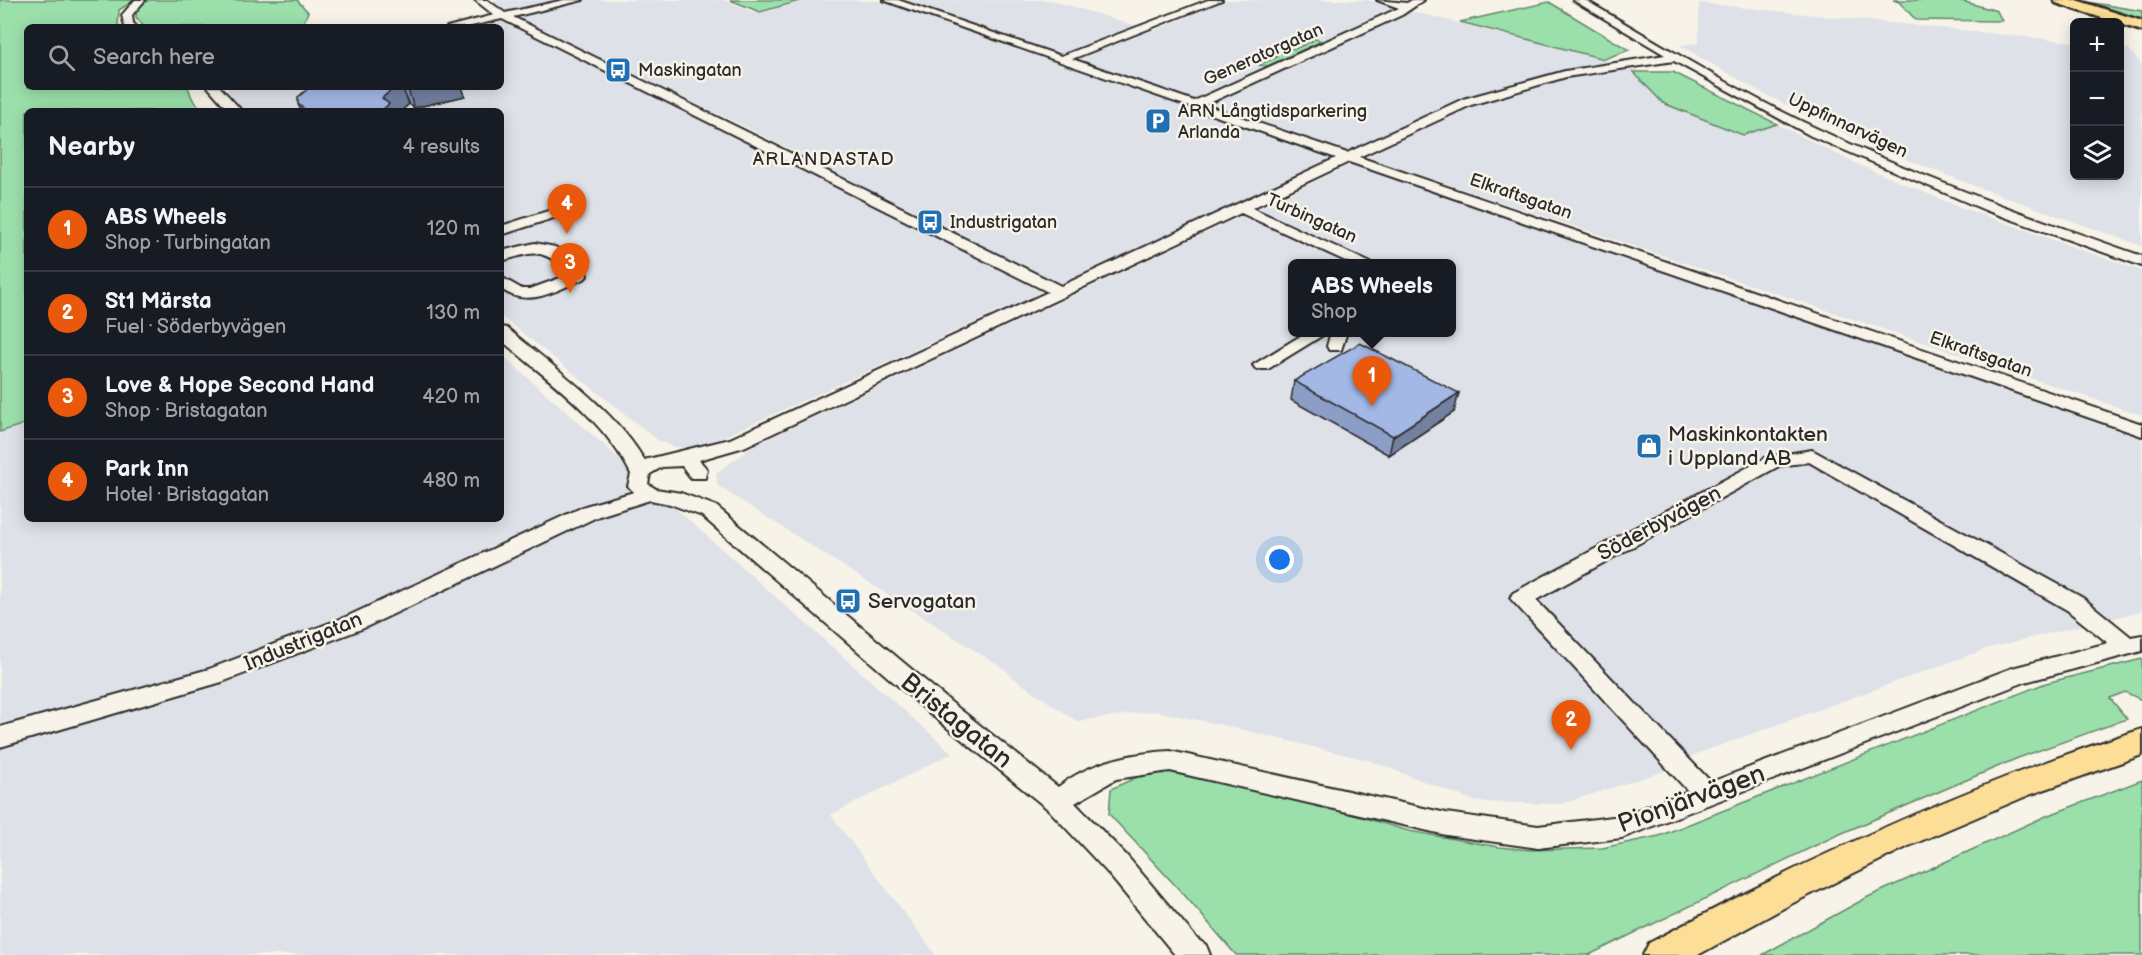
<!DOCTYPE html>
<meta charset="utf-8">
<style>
body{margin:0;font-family:"Balsamiq Sans",sans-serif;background:#20242c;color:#f1f3f6}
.controls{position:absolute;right:18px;top:18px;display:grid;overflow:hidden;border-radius:9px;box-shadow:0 3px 15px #0003}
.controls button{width:54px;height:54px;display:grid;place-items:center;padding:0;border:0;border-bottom:2px solid #363941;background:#171b24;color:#f1f3f6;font:30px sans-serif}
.you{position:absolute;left:1280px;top:560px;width:21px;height:21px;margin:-15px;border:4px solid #fff;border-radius:50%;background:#1a73e8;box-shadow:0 0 0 9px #1a73e833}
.badge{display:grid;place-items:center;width:39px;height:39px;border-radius:50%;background:#ea580c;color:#fff;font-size:20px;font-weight:700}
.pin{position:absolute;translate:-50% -50px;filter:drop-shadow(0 2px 3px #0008)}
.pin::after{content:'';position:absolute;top:32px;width:21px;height:18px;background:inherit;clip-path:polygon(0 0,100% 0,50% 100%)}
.popup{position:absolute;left:1288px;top:259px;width:168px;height:78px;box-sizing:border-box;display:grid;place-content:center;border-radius:9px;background:#171b24;filter:drop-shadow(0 2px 4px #0005);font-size:20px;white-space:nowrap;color:#9ea1a6}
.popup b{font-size:22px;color:#f1f3f6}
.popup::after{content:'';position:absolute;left:50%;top:100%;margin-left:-12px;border:12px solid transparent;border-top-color:#171b24}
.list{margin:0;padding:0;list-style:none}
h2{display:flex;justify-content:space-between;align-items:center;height:78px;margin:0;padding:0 24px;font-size:26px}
h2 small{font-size:20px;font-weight:400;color:#9ea1a6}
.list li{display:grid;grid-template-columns:39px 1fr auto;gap:18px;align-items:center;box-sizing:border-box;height:84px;padding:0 24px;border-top:2px solid #363941}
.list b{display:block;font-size:22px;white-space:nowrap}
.list p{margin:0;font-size:20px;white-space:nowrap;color:#9ea1a6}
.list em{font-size:20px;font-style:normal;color:#9ea1a6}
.icon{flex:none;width:33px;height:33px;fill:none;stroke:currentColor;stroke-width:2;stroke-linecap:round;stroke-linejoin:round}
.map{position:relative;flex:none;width:2142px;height:955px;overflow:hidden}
.search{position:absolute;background:#171b24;box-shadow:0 3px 15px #0003;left:24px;top:24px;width:480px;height:66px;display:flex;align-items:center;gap:15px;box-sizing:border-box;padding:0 21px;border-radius:9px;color:#9ea1a6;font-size:22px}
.panel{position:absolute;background:#171b24;box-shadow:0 3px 15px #0003;left:24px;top:108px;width:480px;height:414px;border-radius:9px}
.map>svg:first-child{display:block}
.built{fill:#dee1e7;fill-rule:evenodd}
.green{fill:#9be0ab;stroke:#63866b;stroke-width:1.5}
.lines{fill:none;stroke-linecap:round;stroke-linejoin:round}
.minor-casing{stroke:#2b2b2b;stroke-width:4}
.major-casing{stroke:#2b2b2b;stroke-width:4}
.highway-casing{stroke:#2b2b2b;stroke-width:5}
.minor{fill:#f7f3e8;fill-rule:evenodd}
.major{fill:#fdde96;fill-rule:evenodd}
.highway{fill:#fdde96;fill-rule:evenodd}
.wall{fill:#8d9ec6;stroke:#2b2b2b;stroke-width:1.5}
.shaded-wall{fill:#7381a1;stroke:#2b2b2b;stroke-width:1.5}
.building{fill:#a4b8e6;stroke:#2b2b2b;stroke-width:1.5}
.labels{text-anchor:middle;stroke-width:5;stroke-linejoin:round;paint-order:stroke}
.far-street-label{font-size:18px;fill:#2b2b2b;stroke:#f7f3e8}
.far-poi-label{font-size:18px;fill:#2b2b2b;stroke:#f7f3e8;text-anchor:start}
.far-neighbourhood-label{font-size:18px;letter-spacing:1.5px;fill:#2b2b2b;stroke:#f7f3e8}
.poi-label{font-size:21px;fill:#2b2b2b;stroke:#f7f3e8;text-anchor:start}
.street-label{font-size:21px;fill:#2b2b2b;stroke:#f7f3e8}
.near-street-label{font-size:26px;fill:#2b2b2b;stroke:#f7f3e8}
</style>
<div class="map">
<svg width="2142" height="955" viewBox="0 0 2142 955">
<rect width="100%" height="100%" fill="#f7f3e8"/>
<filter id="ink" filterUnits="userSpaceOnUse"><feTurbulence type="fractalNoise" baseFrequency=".0167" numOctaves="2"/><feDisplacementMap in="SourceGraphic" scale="12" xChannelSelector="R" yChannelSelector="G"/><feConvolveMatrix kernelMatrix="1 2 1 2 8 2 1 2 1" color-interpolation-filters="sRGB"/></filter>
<g filter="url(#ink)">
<g class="built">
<polygon points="488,0 724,0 758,14 808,0 888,1 1335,156 1239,206 1059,285 741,125 507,14"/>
<polygon points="905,0 1051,0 1153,31 1226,0 1367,0 1626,65 1663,103 1742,135 1777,124 1857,164 1957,206 2142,271 2142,415 1221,109"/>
<polygon points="1699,3 2074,42 2074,176 2120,176 2120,48 2129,49 2142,65 2142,246 1964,182 1861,141 1764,94 1679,45 1699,43"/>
<polygon points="500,20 808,171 1042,292 710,443 691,448 675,447 660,442 501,316 501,111 246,111 232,100 227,87 501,87 501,27 465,27"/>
<path d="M 1352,164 L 2142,439 L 2142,611 L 1989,648 L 1688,757 L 1665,771 L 1561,804 L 1477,802 L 1371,761 L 1227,726 L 1154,711 L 1076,721 L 1012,677 L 1007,671 L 718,486 L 716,473 L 755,445 ZM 1292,264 L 1452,264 L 1452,332 L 1292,332 Z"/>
<polygon points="501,354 952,753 831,815 936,955 0,955 0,432 27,423 27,519 501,519"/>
</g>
<g class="green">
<polygon points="0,0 135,0 119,10 118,25 121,27 27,27 27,87 188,87 192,98 203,111 27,111 27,423 0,432"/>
<polygon points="149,0 297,0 308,12 302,27 144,27 136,17 137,8"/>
<polygon points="730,0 803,0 760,12"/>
<polygon points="1893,0 1958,0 1997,11 2002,21 1916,20 1899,2"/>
<polygon points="2075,0 2142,11 2142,21"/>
<polygon points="1549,2 1629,50 1604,59 1460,22"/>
<polygon points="1312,38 1322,41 1268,66 1258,65 1277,57 1266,53 1283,45 1295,49 1312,41 1309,40"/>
<polygon points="1633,72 1673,72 1777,124 1743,135 1663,103"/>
<polygon points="2142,659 2142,700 2125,692 2110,698 2127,719 2018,758 1833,837 1589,955 1236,955 1187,898 1109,814 1111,789 1148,772 1205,771 1409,831 1499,847 1530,850 1602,848 1659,836 2046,683"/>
<polygon points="2142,780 2142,955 1762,955 1868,897 2044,817"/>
</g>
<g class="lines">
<g class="minor-casing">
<g id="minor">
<polygon points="135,0 145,0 132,15 133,23 137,27 125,27 122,15"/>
<path d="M 475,0 L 487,0 L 505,13 L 564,0 L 583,0 L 513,17 L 1061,286 L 1336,158 L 883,0 L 898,0 L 1061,56 L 1208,0 L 1222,0 L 1072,59 L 1194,101 L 1399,8 L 1377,0 L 1407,3 L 1412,0 L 1424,0 L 1402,15 L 1205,105 L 1347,153 L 1463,99 L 1565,71 L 1665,55 L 1573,0 L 1585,0 C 1663,45 1739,93 1820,130 C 1924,179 2033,218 2142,256 L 2142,266 L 1985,210 L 1811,136 L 1674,61 L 1566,77 L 1471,105 L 1359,157 L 2142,424 L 2142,436 L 1349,162 L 1252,208 L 1373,264 L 1352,264 L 1241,213 L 744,447 L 699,460 L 707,469 L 705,478 L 691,478 L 682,466 L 662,467 L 650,474 L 648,484 L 656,489 L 681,493 L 716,506 L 952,703 L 1058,787 C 1090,762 1130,753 1170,751 L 1446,813 L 1538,826 L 1621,816 L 1688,791 L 1510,598 L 1513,593 L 1767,457 L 1812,450 L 2083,598 L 2131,637 L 2142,635 L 2142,651 L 2025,682 L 1622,838 L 1538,848 L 1446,835 L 1170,771 L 1116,779 L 1075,803 L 1127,856 L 1197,939 L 1206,945 L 1210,955 L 1175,955 L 1107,872 L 1049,810 L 934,717 L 702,516 L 670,504 L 650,500 L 599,516 L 364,628 L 222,682 L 0,747 L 0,727 L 209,669 L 348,616 L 585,506 L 634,492 L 628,486 L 631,474 C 604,419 547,379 501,340 L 501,327 L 507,328 C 550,364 617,412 644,460 L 730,439 L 1048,292 L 502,19 L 467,27 L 447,27 L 494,15 ZM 1809,462 L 2067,610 L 2108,643 L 2012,668 L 1711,782 L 1536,600 L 1779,466 Z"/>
<polygon points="208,87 220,87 242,111 229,111"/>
<polygon points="573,203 578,204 578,210 501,235 501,226"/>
<path d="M 535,243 L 555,247 L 584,266 L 587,276 L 584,279 C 556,290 529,309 501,289 L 501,277 L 522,289 L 530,289 L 571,274 L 571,271 C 537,248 539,251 501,261 L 501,251 Z"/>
<polygon points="1307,332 1328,332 1268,369 1256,369 1253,365"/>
<polygon points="1331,332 1347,332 1341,350 1329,350 1327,346"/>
</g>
</g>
<g class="major-casing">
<path id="major" d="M 2142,729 L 2142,755 L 2029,795 L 1909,846 L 1791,904 L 1698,955 L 1643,955 L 1649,943 C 1808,858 1970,784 2142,729 Z"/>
</g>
<g class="highway-casing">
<polygon id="highway" points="2054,0 2076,0 2142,21 2142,31 2056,3"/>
</g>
<use href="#minor" class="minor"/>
<use href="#major" class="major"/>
<use href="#highway" class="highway"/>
</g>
<g class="wall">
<polygon points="310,87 462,87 465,96 414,108 409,104 401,111 301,111 298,104"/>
<polygon points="1294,381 1454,412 1389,455 1291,400"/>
</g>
<g class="shaded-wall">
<polygon points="395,87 402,87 409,104 401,111 381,111 382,98"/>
<polygon points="407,87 462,87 465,96 414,108"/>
<polygon points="1459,393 1454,412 1389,455 1393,436"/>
</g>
<g class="building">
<polygon points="310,87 395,87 382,98 389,104 381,111 307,111 298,104 298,97"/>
<polygon points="1360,343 1459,393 1393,436 1294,381"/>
</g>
</g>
<defs>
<g id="bus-square" transform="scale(1.35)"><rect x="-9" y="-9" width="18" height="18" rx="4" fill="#1f6fb2" stroke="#f7f3e8"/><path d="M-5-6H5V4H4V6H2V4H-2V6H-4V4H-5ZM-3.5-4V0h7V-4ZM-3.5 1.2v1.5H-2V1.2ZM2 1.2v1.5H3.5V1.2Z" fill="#fff"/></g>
<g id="parking-square" transform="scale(1.35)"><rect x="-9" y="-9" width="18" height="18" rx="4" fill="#1f6fb2" stroke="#f7f3e8"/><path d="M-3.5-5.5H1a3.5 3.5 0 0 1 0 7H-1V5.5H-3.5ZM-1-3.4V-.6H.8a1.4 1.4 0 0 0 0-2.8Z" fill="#fff"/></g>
<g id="shop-square" transform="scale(1.35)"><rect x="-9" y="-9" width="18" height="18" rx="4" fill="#1f6fb2" stroke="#f7f3e8"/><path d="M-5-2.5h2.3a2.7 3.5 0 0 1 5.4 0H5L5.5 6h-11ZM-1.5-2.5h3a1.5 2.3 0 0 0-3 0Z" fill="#fff"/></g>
</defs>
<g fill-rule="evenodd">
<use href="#bus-square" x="618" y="70"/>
<use href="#parking-square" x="1158" y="121"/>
<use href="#bus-square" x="930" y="222"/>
<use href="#shop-square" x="1649" y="446"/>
<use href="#bus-square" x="848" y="601"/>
</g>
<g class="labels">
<g class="far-street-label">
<text transform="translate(1263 54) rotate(-24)" y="6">Generatorgatan</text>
<text transform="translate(1848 125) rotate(25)" y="6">Uppfinnarvägen</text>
<text transform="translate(1521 196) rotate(19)" y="6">Elkraftsgatan</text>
<text transform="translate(1312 218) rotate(24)" y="6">Turbingatan</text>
<text transform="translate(1981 354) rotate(19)" y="6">Elkraftsgatan</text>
</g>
<g class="far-poi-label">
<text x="638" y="76">Maskingatan</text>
<text x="1178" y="117">ARN Långtidsparkering<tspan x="1178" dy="21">Arlanda</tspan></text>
<text x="950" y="228">Industrigatan</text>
</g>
<g class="far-neighbourhood-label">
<text x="824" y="165">ARLANDASTAD</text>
</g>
<g class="poi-label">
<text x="1668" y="441">Maskinkontakten<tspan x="1668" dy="24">i Uppland AB</tspan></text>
<text x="868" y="608">Servogatan</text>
</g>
<g class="street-label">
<text transform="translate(1659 523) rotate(-28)" y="7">Söderbyvägen</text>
<text transform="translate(303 641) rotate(-22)" y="7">Industrigatan</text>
</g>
<g class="near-street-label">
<text transform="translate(957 720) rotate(39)" y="9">Bristagatan</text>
<text transform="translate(1691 798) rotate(-20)" y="9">Pionjärvägen</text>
</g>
</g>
</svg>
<div class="controls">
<button>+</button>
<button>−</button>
<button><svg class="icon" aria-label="layers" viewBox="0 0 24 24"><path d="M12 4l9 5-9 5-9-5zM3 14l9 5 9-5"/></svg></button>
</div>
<div class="you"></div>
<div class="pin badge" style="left:1372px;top:406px">1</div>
<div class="popup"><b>ABS Wheels</b>Shop</div>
<div class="pin badge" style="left:1571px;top:750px">2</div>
<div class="pin badge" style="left:570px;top:293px">3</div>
<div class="pin badge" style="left:567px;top:234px">4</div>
<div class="search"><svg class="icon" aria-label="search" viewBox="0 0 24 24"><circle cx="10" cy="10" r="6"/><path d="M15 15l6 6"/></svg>Search here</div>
<section class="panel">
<h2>Nearby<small>4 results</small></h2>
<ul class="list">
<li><span class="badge">1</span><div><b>ABS Wheels</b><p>Shop · Turbingatan</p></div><em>120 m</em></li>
<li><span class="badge">2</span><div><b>St1 Märsta</b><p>Fuel · Söderbyvägen</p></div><em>130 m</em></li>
<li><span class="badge">3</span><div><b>Love &amp; Hope Second Hand</b><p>Shop · Bristagatan</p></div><em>420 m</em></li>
<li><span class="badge">4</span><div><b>Park Inn</b><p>Hotel · Bristagatan</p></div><em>480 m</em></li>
</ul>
</section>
</div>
